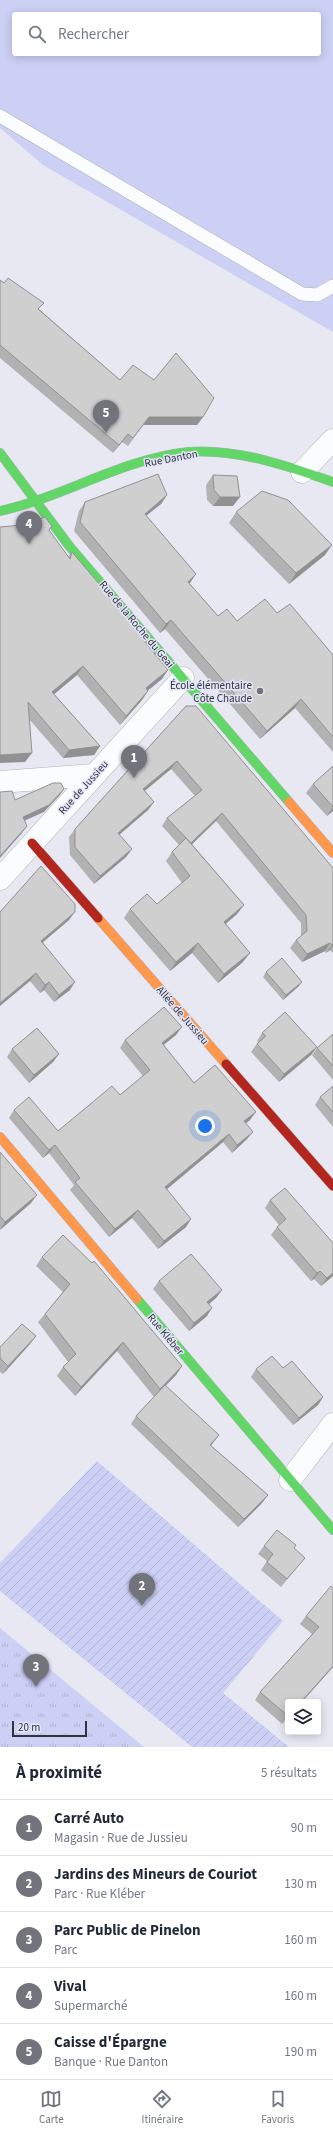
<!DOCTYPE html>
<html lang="fr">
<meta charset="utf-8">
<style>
body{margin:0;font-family:"Source Sans 3",sans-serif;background:#f2f2f3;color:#1f2937}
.controls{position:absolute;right:12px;bottom:12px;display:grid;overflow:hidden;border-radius:4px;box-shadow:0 2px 10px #0003}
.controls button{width:36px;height:36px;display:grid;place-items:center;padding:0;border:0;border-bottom:1px solid #e0e1e3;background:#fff;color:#1f2937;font:20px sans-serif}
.scale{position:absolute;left:12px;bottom:10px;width:75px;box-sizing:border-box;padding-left:4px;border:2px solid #33343b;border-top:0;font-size:11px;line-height:14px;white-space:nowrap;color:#33343b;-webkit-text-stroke:3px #e2e5f7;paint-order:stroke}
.you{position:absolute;left:205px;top:1126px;width:14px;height:14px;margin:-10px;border:3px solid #fff;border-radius:50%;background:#1a73e8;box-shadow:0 0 0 6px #1a73e833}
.badge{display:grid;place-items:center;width:26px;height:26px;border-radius:50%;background:#72737b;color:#fff;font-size:13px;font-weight:700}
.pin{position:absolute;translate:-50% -33px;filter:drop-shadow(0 1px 2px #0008)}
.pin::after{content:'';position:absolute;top:21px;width:14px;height:12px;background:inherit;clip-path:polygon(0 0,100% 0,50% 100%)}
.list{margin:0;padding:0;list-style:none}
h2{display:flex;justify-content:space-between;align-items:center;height:52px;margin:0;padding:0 16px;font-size:17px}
h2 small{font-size:13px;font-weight:400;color:#747a83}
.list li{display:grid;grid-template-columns:26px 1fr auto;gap:12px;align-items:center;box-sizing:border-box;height:56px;padding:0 16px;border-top:1px solid #e0e1e3}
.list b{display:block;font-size:15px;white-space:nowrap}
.list p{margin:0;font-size:13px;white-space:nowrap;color:#747a83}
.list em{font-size:13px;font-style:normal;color:#747a83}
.icon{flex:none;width:22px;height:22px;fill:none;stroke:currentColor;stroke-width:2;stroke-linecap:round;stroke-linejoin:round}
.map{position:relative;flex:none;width:333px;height:1747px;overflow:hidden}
.search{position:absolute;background:#fff;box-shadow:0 2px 10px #0003;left:12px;right:12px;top:12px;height:44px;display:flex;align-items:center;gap:10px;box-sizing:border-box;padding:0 14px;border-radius:4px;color:#747a83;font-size:15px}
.sheet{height:332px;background:#fff}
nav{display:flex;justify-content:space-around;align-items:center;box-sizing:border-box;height:56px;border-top:1px solid #e0e1e3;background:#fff;font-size:11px;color:#747a83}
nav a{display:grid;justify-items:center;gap:2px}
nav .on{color:#72737b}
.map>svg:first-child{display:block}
.park{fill:url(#park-tufts)}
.garden{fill:url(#garden-furrows)}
.pitch{fill:#ccd0f5;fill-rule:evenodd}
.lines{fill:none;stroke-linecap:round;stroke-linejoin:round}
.lane-casing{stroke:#b1b2b9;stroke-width:14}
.street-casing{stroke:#b1b2b9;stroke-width:23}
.fast-casing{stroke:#b1b2b9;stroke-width:10}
.slow-casing{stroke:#b1b2b9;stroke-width:10}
.jam-casing{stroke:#b1b2b9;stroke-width:10}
.lane{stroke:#fbfcfd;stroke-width:13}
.street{stroke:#fbfcfd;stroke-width:22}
.fast{stroke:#63d668;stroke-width:9}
.slow{stroke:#ff974d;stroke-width:9}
.jam{stroke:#b3261e;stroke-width:9}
.wall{fill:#b3b2b3}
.shaded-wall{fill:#929192}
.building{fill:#d0cfd0;stroke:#929192}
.poi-dot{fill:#72737b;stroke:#e2e5f7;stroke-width:1.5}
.labels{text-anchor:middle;stroke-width:3;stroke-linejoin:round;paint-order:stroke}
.street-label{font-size:11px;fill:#33343b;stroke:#e2e5f7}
.poi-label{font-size:11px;fill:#33343b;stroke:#e2e5f7;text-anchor:end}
</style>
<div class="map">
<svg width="333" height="1747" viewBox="0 0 333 1747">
<defs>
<pattern id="park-tufts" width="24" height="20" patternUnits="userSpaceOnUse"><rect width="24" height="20" fill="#ccd0f5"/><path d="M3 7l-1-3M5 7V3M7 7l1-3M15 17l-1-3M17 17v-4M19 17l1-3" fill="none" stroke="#b0b3d3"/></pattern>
<pattern id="garden-furrows" width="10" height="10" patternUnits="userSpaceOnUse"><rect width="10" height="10" fill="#ccd0f5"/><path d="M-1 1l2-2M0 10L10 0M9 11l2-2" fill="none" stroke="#b0b3d3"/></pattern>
</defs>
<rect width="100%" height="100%" fill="#e7e8f2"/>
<polygon class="park" points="0,1628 144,1747 0,1747"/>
<polygon class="garden" points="97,1461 283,1621 223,1693 289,1747 192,1747 0,1591 0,1563"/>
<path class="pitch" d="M 0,0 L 333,0 L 333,332 L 43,165 L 0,128 ZM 14,14 L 319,14 L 319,54 L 14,54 Z"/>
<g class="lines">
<g class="lane-casing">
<polyline id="lane" points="0,116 302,294 317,295 333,286"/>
</g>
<g class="street-casing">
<g id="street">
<polyline points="302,472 333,440"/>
<polyline points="0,782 94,775"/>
<polyline points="0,879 183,678"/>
<polyline points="290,1480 333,1424"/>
</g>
</g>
<g class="fast-casing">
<g id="fast">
<polyline points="0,453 70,547 289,802"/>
<path d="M 0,511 C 64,497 122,459 188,452 C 237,448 288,466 333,482"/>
<polyline points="137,1299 333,1530"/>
</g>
</g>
<g class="slow-casing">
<g id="slow">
<polyline points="289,802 333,853"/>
<polyline points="98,918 226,1064"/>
<polyline points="0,1137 137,1299"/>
</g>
</g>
<g class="jam-casing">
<g id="jam">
<polyline points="32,843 98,918"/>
<polyline points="226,1064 333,1186"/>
</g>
</g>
<use href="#lane" class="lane"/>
<use href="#street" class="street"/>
<use href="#fast" class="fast"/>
<use href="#slow" class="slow"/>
<use href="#jam" class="jam"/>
</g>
<g class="wall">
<polygon points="0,280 39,309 120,380 203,417 197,425 143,425 128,446 122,442 113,453 0,358"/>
<polygon points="213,475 233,506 213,506 207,500 206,485"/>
<polygon points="167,495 161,504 146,516 190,584 218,616 237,621 277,613 333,655 333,752 295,708 260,739 165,629 160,633 74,531 79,511 85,502"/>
<polygon points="236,512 325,555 289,584 229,523"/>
<polygon points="52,526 49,530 68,557 72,552 145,643 162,679 148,690 142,700 120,725 77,675 54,694 100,746 94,755 63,758 29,719 25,762 0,527"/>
<polygon points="186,706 333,868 333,953 330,950 326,953 325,951 302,962 290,948 296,940 301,936 301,923 216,821 192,844 244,905 237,914 226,924 243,962 218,983 192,953 170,971 124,918 130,909 157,904 182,883 166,861 172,852 179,845 162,826 167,818 195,796 171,769 145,791 154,802 148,810 119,835 132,849 126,857 94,884 70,855 69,837 75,829"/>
<polygon points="333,766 333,811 327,816 306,793 313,784"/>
<polygon points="0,912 69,920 43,942 70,990 54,1002 44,990 40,993 30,981"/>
<polygon points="266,972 299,986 283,1000 263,977"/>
<polygon points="262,1033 317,1047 311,1055 279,1082 251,1052 258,1042 257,1041"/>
<polygon points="333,1034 333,1080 312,1055 317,1048"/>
<polygon points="176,1035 163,1045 194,1083 250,1120 246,1123 247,1139 232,1153 223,1142 167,1189 186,1227 158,1249 132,1218 109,1237 70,1190 74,1185 49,1153 43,1158 9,1118 14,1110 58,1131 120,1095 143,1076 120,1048 125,1040"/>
<polygon points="12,1049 59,1054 53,1062 29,1083 7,1057"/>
<polygon points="333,1086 333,1127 315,1105 320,1097"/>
<polygon points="0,1152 31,1203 0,1230"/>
<polygon points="270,1200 333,1243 333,1276 321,1286 314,1279 311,1281 271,1235 277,1227 279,1225 265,1208"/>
<polygon points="42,1257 182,1366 176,1375 165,1386 213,1443 211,1446 268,1495 262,1503 238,1527 131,1424 136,1416 154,1397 117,1351 75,1396 57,1376 63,1367 68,1362 38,1322 45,1314 63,1292 36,1266"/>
<polygon points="159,1281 222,1290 216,1298 209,1304 207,1316 189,1331 153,1289"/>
<polygon points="30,1344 3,1374 0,1372 0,1347"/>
<polygon points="283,1368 323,1397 318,1405 293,1425 251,1377 256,1369"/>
<polygon points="264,1546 294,1548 299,1565 281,1587 261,1570 267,1561 258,1554"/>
<polygon points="333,1588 333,1667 282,1724 255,1700 260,1692 312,1634 300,1624 306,1616"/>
</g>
<g class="shaded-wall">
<polygon points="149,417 203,417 197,425 143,425 128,446"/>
<polygon points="128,434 122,442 113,453 119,445"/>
<polygon points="167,495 161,504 138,522 145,514"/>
<polygon points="220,497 240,497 233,506 213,506"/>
<polygon points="332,545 325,555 289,584 296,573"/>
<polygon points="196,574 190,583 182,591 188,582"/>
<polygon points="171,620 165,629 160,633 166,624"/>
<polygon points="83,666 77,675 46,701 52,692"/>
<polygon points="168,670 162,679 140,697 146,688"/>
<polygon points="148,691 142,700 120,725 126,716"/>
<polygon points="301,699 295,708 260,739 267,731"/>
<polygon points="100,746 94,755 63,758 69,750"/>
<polygon points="32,753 25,762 0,763 0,755"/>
<polygon points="177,761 171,769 137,797 143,789"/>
<polygon points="64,789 59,796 44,812 17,824 23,817"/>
<polygon points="154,802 148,810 112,841 118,833"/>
<polygon points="333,807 333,811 327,816"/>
<polygon points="222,813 216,821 185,851 191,843"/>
<polygon points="27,826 22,833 0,858 0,856"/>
<polygon points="132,849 126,857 94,884 100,876"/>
<polygon points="244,905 237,914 217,931 224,922"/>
<polygon points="75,912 69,920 36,948 41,941"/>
<polygon points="198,943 192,953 170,971 176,962"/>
<polygon points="330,943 325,951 302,962 307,954"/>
<polygon points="333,944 333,946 330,950 326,953"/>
<polygon points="250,953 243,962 218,983 224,974"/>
<polygon points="36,973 30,981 0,1006 0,1003"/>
<polygon points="49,982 44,990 40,993 45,985"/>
<polygon points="75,982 70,990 54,1002 59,995"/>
<polygon points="302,982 299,986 283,1000 286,995"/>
<polygon points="182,1027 176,1035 156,1051 162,1043"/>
<polygon points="317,1047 311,1055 279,1082 284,1074"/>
<polygon points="59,1054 53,1062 29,1083 34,1075"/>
<polygon points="256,1112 250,1120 239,1129 244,1121"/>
<polygon points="253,1132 247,1139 232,1153 237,1145"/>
<polygon points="229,1134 223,1142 160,1195 165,1187"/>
<polygon points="55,1145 49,1153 43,1158 49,1150"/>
<polygon points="37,1195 31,1203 0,1230 5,1222"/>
<polygon points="138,1210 132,1218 109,1237 115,1229"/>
<polygon points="191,1219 186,1227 158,1249 164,1241"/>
<polygon points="320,1271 314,1279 311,1281 317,1273"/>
<polygon points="333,1273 333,1276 321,1286 327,1278"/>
<polygon points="222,1290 216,1298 202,1310 207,1302"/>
<polygon points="212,1308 207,1316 189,1331 194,1323"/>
<polygon points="36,1336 30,1344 3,1374 8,1366"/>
<polygon points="123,1342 117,1351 75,1396 81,1387"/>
<polygon points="182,1366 176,1375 154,1398 160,1389"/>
<polygon points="323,1397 318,1405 293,1425 299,1418"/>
<polygon points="219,1435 213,1443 204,1453 210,1445"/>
<polygon points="268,1495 262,1503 238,1527 244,1519"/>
<polygon points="333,1666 333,1667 302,1702 301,1702"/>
</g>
<g class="building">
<polygon points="8,278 44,303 38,309 120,380 133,365 154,380 176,353 214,398 203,417 149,417 133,438 128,434 119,445 0,345 0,280 4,283"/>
<polygon points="158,474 167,495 145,514 196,574 188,582 218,616 227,609 237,621 265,599 277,613 290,604 333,655 333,737 301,699 267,731 171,620 166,624 80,522 85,502"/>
<polygon points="213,475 237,476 240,497 220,497 214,490"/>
<polygon points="262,491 288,500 332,545 296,573 236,512"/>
<polygon points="45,517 52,526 49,530 70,559 72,552 147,640 145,642 168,670 146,688 148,691 126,716 83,666 52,692 100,746 69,750 28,702 32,753 0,755 1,757 0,757 0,527 22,525"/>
<polygon points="186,706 196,706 333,868 333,944 332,945 330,943 307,954 296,940 307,931 306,915 222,813 191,843 167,818 202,790 177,761 143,789 154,802 118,833 132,849 100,876 75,847 75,829"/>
<polygon points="333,766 333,807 313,784"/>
<polygon points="53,783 61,783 64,789 49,805 23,817 27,826 0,856 0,792 12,791 15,800"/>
<polygon points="186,838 244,905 224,922 250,953 224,974 198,943 176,962 130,909 147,894 157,904 190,876 172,852"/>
<polygon points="41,866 75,904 75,912 41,941 75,982 59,995 49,982 45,985 36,973 0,1003 0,912"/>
<polygon points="282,958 302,982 286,995 266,972"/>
<polygon points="164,1007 182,1027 162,1043 194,1083 215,1065 256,1112 244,1121 253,1132 237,1145 229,1134 165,1187 191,1219 164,1241 138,1210 115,1229 75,1182 80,1178 55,1145 49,1150 14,1110 29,1097 58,1131 112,1086 120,1095 150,1070 125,1040"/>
<polygon points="285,1012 317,1047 284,1074 257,1044 266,1036 262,1033"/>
<polygon points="37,1028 59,1054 34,1075 12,1049"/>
<polygon points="333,1034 333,1066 317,1048"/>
<polygon points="333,1086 333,1112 320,1097"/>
<polygon points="0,1152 37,1195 5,1222 0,1216"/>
<polygon points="285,1188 333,1243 333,1273 327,1278 320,1271 317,1273 277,1227 286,1219 270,1200"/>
<polygon points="63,1235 92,1263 94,1261 182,1366 160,1389 123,1342 81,1387 63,1367 76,1354 45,1314 70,1284 42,1257"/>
<polygon points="191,1254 222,1290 207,1302 212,1308 194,1323 159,1281"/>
<polygon points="22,1324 36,1336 8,1366 0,1358 0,1347"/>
<polygon points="272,1356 283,1368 292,1361 323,1397 299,1418 256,1369"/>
<polygon points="165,1385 219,1435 210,1445 268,1495 244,1519 136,1416"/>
<polygon points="277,1530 296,1545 294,1548 305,1558 287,1579 267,1562 273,1554 264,1546"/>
<polygon points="331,1586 333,1588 333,1666 301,1702 288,1702 288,1716 260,1692 319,1627 306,1616"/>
</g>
<circle class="poi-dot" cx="260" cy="691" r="4"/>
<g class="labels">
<g class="street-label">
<text transform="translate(171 458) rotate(-11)" y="4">Rue Danton</text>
<text transform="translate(137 624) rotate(50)" y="4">Rue de la Roche du Geai</text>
<text transform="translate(83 787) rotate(-48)" y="4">Rue de Jussieu</text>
<text transform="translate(183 1015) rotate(49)" y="4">Allée de Jussieu</text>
<text transform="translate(166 1334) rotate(50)" y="4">Rue Kléber</text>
</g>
<g class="poi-label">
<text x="252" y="689">École élémentaire<tspan x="252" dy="13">Côte Chaude</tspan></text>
</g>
</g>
</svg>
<div class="controls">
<button><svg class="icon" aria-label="layers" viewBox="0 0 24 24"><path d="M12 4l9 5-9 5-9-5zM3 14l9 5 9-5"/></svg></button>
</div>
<div class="scale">20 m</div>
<div class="you"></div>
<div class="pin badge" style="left:134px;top:778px">1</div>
<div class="pin badge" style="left:142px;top:1606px">2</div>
<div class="pin badge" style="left:36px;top:1687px">3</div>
<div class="pin badge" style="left:29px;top:544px">4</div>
<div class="pin badge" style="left:106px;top:433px">5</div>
<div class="search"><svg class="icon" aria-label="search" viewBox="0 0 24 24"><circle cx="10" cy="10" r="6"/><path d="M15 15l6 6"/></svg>Rechercher</div>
</div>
<section class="sheet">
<h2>À proximité<small>5 résultats</small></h2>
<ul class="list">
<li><span class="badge">1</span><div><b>Carré Auto</b><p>Magasin · Rue de Jussieu</p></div><em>90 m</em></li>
<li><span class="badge">2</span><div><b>Jardins des Mineurs de Couriot</b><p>Parc · Rue Kléber</p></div><em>130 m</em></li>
<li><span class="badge">3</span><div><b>Parc Public de Pinelon</b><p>Parc</p></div><em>160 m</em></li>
<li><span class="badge">4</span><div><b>Vival</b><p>Supermarché</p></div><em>160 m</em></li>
<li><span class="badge">5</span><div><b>Caisse d'Épargne</b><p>Banque · Rue Danton</p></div><em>190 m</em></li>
</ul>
</section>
<nav>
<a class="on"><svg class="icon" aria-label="map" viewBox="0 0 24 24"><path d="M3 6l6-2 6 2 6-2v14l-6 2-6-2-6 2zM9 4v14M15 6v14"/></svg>Carte</a>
<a><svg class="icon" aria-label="directions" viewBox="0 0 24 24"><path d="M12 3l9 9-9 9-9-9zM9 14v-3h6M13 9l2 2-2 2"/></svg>Itinéraire</a>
<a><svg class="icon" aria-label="saved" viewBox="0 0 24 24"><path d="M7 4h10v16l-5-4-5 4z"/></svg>Favoris</a>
</nav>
